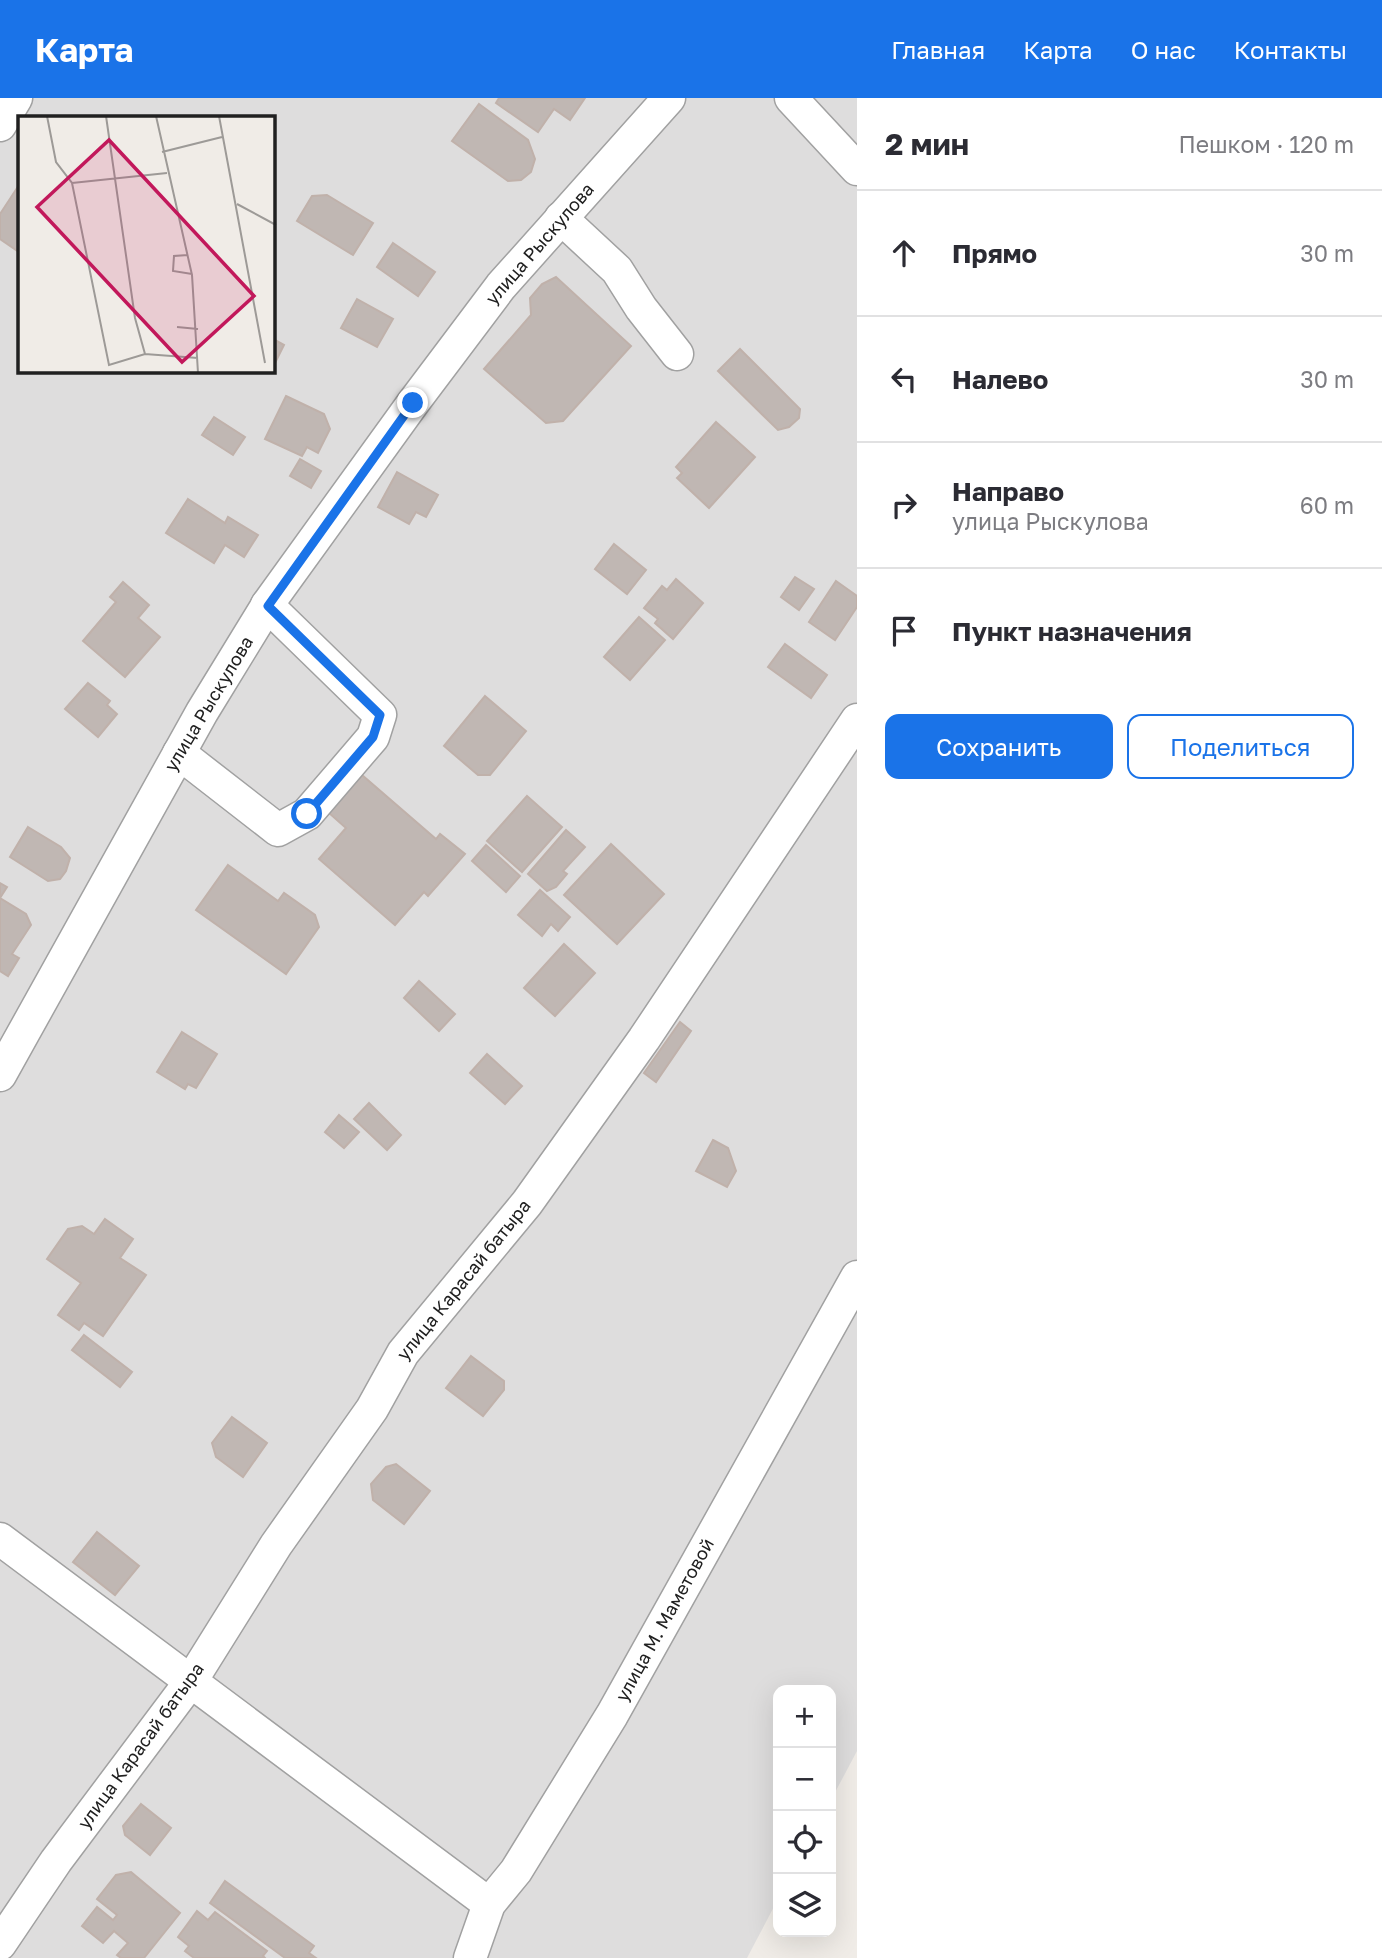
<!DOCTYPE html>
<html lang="ru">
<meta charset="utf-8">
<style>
body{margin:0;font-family:"Golos Text",sans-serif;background:#f7f7f7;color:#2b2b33}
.controls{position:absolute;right:21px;bottom:21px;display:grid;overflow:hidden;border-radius:14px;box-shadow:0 7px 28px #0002}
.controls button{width:63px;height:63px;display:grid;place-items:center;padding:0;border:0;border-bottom:2px solid #e1e1e2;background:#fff;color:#2b2b33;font:35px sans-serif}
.stop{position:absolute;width:21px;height:21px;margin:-16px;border:5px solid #1a73e8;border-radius:50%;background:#fff}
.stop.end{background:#1a73e8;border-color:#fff;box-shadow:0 2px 7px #0008}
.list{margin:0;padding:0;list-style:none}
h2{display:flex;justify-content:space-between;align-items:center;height:91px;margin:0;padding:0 28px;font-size:30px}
h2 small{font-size:23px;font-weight:400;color:#7c7c81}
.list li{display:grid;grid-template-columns:46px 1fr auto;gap:21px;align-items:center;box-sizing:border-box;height:126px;padding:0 28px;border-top:2px solid #e1e1e2}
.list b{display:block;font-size:26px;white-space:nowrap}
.list p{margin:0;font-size:23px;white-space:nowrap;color:#7c7c81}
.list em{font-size:23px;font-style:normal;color:#7c7c81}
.actions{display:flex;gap:14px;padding:21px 28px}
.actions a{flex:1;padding:16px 0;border:2px solid #1a73e8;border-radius:14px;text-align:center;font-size:24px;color:#1a73e8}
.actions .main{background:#1a73e8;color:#fff}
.icon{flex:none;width:38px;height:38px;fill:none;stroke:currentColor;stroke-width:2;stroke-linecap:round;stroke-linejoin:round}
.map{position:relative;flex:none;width:857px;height:1860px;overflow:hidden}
header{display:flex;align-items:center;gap:42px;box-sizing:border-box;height:98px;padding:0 35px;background:#1a73e8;color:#fff}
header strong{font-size:33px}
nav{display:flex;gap:38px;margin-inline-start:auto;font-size:24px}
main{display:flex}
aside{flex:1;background:#fff}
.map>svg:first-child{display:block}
.residential{fill:#dedddd;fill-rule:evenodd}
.building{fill:#c0b7b3;stroke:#c0b1aa;stroke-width:2}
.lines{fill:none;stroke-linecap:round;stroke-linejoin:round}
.minor-casing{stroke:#a1a1a1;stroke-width:35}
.minor{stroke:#fff;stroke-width:32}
.route{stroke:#1a73e8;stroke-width:9}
.labels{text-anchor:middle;stroke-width:5;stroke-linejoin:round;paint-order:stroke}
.street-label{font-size:18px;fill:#202020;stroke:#fff}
.inset-road{fill:none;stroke:#9d9a97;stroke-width:2}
.view{fill:#c2185b;fill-opacity:0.15;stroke:#c2185b;stroke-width:3.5}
.inset-edge{fill:none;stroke:#202020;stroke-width:3.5}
</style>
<header>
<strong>Карта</strong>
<nav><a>Главная</a><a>Карта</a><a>О нас</a><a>Контакты</a></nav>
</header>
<main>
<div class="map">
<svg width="857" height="1860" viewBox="0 0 857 1860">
<rect width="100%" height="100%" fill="#f0ece7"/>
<path class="residential" d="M 0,0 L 857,0 L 857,1653 L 831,1702 L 831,1592 L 778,1592 L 778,1801 L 747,1860 L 0,1860 ZM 19,19 L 273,19 L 273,273 L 19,273 Z"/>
<g class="building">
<polygon points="499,0 585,0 570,22 554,11 538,34 496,5"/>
<polygon points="479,6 528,42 535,61 531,74 521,82 508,83 452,43"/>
<polygon points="19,87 19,154 0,141 0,116"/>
<polygon points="327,97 373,125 353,157 297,123 312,98"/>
<polygon points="393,145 435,174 418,198 377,169"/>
<polygon points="556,179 631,248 563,323 546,325 484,271 531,217 530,200 542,186"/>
<polygon points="357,201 393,221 377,249 341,230"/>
<polygon points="273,241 284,247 273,269"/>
<polygon points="740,251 800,311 799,320 789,329 778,332 718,273"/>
<polygon points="286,298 324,316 330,331 318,355 307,349 302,358 265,341"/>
<polygon points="214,319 245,339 233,357 202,337"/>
<polygon points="716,324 755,359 709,410 677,380 682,375 676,369"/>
<polygon points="300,361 321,373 311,390 290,378"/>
<polygon points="397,374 438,397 426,419 416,414 409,426 378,409"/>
<polygon points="188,401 225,425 228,419 258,437 244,459 225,447 214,465 166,435"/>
<polygon points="614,446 646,472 627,496 595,471"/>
<polygon points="795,479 814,491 799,512 781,499"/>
<polygon points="676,481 703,505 673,541 655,525 658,521 644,510 662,488 667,492"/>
<polygon points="836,483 857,498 857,509 835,542 809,524"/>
<polygon points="123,484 149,507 138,520 160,539 125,579 83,543 116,504 110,499"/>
<polygon points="639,519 665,542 630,582 604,559"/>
<polygon points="785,546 827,577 811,600 768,569"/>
<polygon points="88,585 110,603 107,607 117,616 98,639 65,611"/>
<polygon points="485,598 526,633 490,677 478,677 444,648"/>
<polygon points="362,677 436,741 440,736 465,756 428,798 424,794 395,827 319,761 346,730 329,715"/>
<polygon points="527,698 562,729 522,774 487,743"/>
<polygon points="28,729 61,749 70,760 66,773 60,781 48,783 10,759"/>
<polygon points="566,732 585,749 563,773 567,776 556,789 547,793 528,776"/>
<polygon points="611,746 664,796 617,846 564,797"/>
<polygon points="486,747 520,778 506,794 472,763"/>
<polygon points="228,767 278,803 284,795 315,817 319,829 286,876 196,812"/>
<polygon points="0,785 7,789 0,800 26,816 31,827 12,856 19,860 8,878 0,873"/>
<polygon points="540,792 570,819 558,833 551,826 542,838 518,817"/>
<polygon points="564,846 595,875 555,918 524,890"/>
<polygon points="419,883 455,916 439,933 404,900"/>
<polygon points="680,924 691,933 656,984 644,975"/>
<polygon points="182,934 217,956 196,990 188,986 185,991 157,974"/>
<polygon points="487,956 522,988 505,1006 470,975"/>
<polygon points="369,1005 401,1037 387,1052 354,1021"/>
<polygon points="339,1017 359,1034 344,1050 325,1034"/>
<polygon points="713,1042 728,1050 736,1073 727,1089 696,1073"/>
<polygon points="105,1121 133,1141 120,1160 146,1177 103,1238 84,1225 79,1232 58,1217 81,1185 47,1161 68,1131 82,1128 94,1136"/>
<polygon points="84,1237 132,1274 120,1289 72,1252"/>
<polygon points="471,1258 504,1283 504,1292 483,1318 446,1290"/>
<polygon points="232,1319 267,1345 243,1379 216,1359 212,1345"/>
<polygon points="396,1366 430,1393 404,1426 373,1402 371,1386 386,1369"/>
<polygon points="97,1434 139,1468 115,1497 73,1464"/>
<polygon points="141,1706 171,1730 150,1757 125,1737 123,1728"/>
<polygon points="131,1774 180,1815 144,1860 121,1860 117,1857 128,1845 114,1833 103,1845 82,1828 97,1809 113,1822 117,1817 97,1801 116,1777"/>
<polygon points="225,1783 314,1848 309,1855 316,1860 285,1860 210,1805"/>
<polygon points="197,1813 208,1822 215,1814 267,1853 263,1858 265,1860 194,1860 185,1853 189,1848 178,1839"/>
</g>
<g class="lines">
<g class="minor-casing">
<g id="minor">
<polyline points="791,0 857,71"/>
<polyline points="0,27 16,0"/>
<polyline points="561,120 617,172 641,210 677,256"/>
<polyline points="179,655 278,732 307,716 373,639 380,617 267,507"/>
<polyline points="0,977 202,614 270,503 413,305 501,188 669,0"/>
<polyline points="0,1441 489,1806"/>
<polyline points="0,1846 56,1763 191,1583 276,1447 372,1311 403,1255 527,1105 644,941 857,622"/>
<polyline points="470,1860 489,1806 516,1773 612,1617 857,1179"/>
</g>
</g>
<use href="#minor" class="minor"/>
</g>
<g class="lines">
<polyline class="route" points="307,716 373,639 380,617 268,508 413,305"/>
</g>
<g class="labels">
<g class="street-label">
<text transform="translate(540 146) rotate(-49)" y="6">улица Рыскулова</text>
<text transform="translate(209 606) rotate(-59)" y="6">улица Рыскулова</text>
<text transform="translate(464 1182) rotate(-51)" y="6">улица Карасай батыра</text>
<text transform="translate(665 1522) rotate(-61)" y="6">улица М. Маметовой</text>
<text transform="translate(141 1648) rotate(-54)" y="6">улица Карасай батыра</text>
</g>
</g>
<g transform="translate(18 18)">
<rect width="257" height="257" fill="#f0ece7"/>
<path class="inset-road" d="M 29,0 L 38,46 L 54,67 L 91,249 L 127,238 L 180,242M 88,0 L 117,202 L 127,238M 138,0 L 174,159 L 180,257M 201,0 L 247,247M 144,36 L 204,21M 54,67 L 149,57M 219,88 L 258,109M 170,139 L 156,140 L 155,155 L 174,158M 159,211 L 180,213"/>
<path class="view" d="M 91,24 L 236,180 L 164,246 L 19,91 Z"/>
<rect width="257" height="257" class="inset-edge"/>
</g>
</svg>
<div class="controls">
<button>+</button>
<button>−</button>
<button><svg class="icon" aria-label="locate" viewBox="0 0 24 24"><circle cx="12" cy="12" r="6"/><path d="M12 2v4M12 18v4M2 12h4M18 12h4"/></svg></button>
<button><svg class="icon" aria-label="layers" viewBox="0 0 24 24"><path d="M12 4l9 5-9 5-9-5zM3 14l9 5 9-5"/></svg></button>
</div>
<div class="stop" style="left:307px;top:716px"></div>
<div class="stop end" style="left:413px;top:305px"></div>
</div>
<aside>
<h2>2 мин<small>Пешком · 120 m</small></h2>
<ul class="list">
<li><svg class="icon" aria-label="ahead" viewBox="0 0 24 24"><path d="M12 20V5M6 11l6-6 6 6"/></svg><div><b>Прямо</b></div><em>30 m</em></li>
<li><svg class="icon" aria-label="left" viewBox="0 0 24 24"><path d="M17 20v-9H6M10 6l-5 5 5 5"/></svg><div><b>Налево</b></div><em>30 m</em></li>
<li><svg class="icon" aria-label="right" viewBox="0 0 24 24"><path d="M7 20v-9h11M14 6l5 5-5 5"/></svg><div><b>Направо</b><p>улица Рыскулова</p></div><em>60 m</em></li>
<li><svg class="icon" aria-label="arrive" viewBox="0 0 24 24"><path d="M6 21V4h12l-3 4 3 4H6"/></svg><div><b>Пункт назначения</b></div></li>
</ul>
<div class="actions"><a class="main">Сохранить</a><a>Поделиться</a></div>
</aside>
</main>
